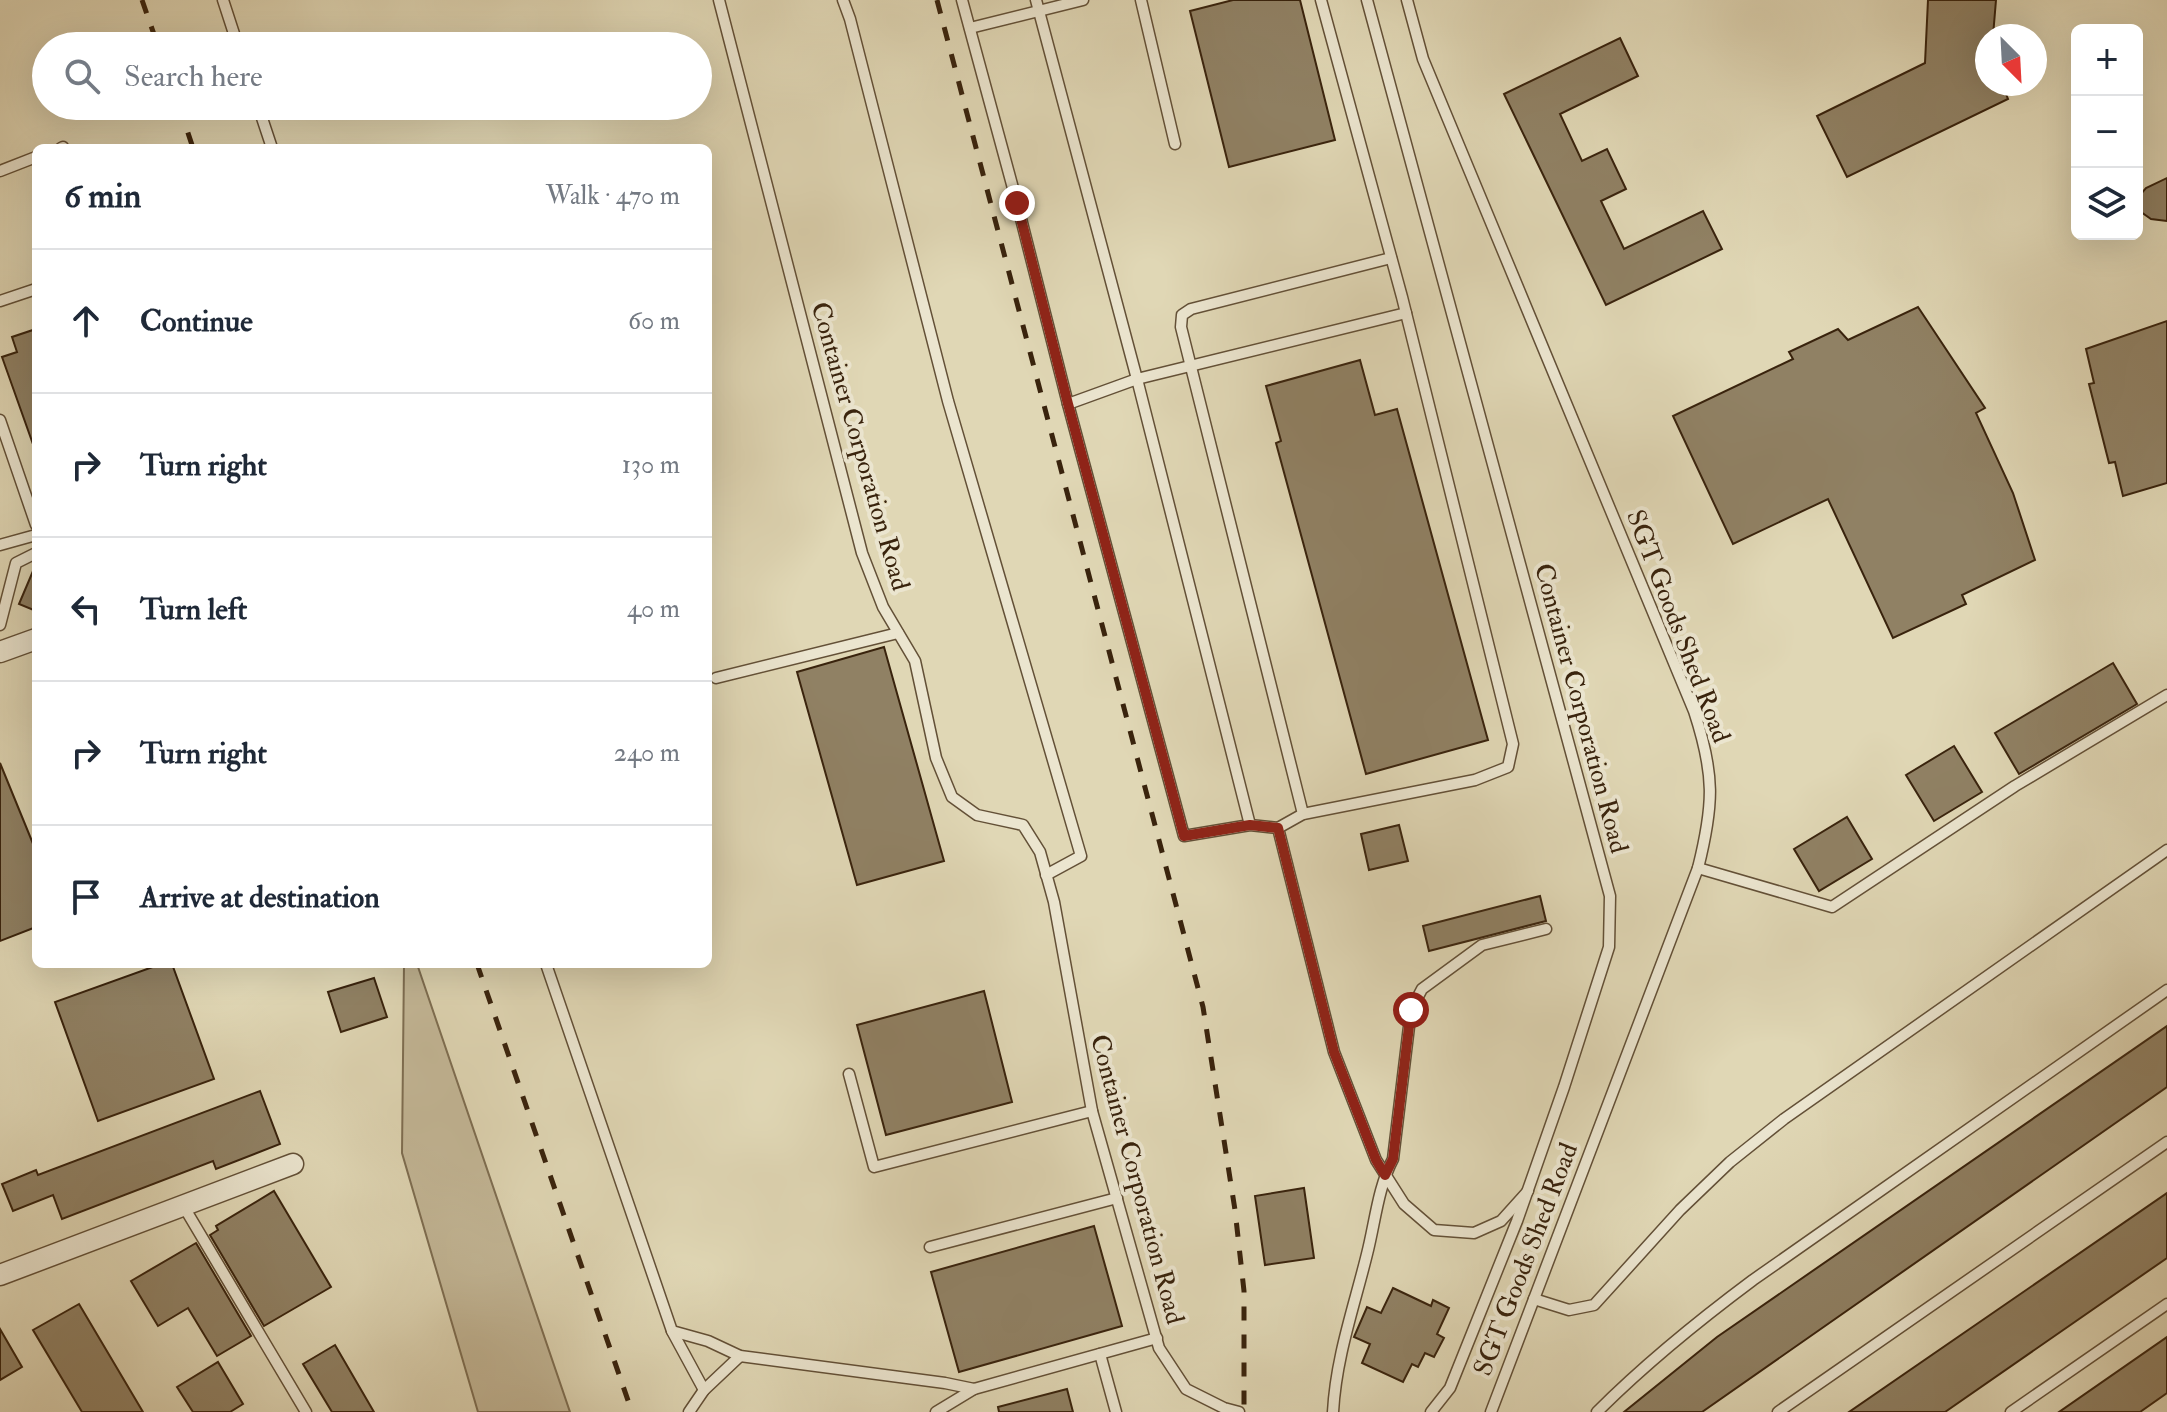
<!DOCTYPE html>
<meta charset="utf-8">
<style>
body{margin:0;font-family:"IM FELL Double Pica",serif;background:#f2f2f3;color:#1f2937}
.controls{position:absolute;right:24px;top:24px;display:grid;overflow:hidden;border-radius:12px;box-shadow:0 8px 32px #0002}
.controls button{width:72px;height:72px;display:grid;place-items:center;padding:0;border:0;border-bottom:2px solid #e0e1e3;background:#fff;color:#1f2937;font:40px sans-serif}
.compass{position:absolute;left:1975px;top:24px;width:72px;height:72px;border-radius:50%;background:#fff;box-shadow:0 8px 32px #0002;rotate:156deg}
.stop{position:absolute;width:24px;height:24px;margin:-18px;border:6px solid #8f2418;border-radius:50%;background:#fff}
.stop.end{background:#8f2418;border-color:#fff;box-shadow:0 2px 8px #0008}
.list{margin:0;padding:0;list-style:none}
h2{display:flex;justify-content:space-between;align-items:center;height:104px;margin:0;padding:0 32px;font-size:34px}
h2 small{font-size:26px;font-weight:400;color:#747a83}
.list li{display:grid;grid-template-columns:52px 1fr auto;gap:24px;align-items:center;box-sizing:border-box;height:144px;padding:0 32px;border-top:2px solid #e0e1e3}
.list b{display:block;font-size:30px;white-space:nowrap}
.list em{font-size:26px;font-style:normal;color:#747a83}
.icon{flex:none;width:44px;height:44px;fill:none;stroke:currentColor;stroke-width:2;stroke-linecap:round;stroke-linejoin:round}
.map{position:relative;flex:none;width:2167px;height:1412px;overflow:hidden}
.search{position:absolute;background:#fff;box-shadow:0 8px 32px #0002;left:32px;top:32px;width:680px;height:88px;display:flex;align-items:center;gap:20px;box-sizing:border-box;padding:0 28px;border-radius:44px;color:#747a83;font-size:30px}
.panel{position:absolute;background:#fff;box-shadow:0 8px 32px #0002;left:32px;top:144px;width:680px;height:824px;border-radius:12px}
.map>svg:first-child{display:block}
.green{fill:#c4b898;stroke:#7e6e52;stroke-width:2}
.building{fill:#908164;stroke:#39230d;stroke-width:2}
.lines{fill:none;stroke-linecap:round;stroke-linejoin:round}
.lane-casing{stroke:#635037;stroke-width:13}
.street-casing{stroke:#635037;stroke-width:23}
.lane{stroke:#ebe5cf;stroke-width:10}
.street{stroke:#ebe5cf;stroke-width:20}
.rail{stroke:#39230d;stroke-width:5;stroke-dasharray:14 14;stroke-linecap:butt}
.route{stroke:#8f2418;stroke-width:10}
.labels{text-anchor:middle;stroke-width:8;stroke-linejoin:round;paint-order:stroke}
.street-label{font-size:26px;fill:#39230d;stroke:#ebe5cf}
</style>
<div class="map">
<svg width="2167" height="1412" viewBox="0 0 2167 1412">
<rect width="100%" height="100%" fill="#e0d7b5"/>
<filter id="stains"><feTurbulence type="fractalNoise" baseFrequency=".0025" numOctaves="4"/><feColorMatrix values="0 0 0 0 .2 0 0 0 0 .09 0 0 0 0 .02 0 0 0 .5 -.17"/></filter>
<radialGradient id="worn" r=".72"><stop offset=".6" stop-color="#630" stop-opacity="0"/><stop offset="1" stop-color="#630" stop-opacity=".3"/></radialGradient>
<polygon class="green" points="404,964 417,964 570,1412 478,1412 402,1153"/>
<g class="building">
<polygon points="1233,0 1300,0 1335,140 1229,167 1190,11"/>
<polygon points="1928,0 1996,0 1993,36 1987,36 1987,84 2002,84 2008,99 1847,177 1817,116 1925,63"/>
<polygon points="1620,38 1638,76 1560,114 1582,161 1607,149 1626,189 1601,201 1624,249 1703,211 1722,249 1606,305 1504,94"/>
<polygon points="2167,178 2167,221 2151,219 2141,212 2139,196 2146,188"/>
<polygon points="1918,307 1985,408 1976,413 2013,493 2035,560 1962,595 1966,604 1893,638 1828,499 1733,544 1673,416 1793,359 1789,352 1838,329 1848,340"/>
<polygon points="2167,321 2167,483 2123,496 2115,462 2109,463 2089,384 2094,383 2086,349"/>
<polygon points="36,329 36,447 34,447 2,357 17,352 12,337"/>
<polygon points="1360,360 1375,415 1397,409 1488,740 1366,774 1276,443 1281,441 1266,386"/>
<polygon points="36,564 36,611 19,604"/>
<polygon points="884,647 944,861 857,885 797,672"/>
<polygon points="2113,663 2137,704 2019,774 1995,733"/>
<polygon points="1954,746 1982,792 1934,821 1906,775"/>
<polygon points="0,763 36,851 36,927 0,941"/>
<polygon points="1847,817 1872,859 1819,891 1794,849"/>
<polygon points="1399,825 1408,861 1369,870 1361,834"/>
<polygon points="1540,896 1546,921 1429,951 1423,926"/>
<polygon points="161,964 172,964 214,1079 98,1121 55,1002"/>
<polygon points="374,978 387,1017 341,1032 328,992"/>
<polygon points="984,991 1012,1102 886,1135 857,1025"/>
<polygon points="2167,1026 2167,1087 1702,1412 1624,1412 1717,1337"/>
<polygon points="260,1091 280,1144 216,1169 213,1161 62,1219 53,1195 13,1211 2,1184 36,1170 38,1175"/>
<polygon points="1304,1188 1314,1258 1265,1265 1255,1196"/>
<polygon points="274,1191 331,1287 264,1326 210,1235 218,1230 216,1226"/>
<polygon points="2167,1193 2167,1258 1945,1412 1849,1412"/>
<polygon points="1094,1226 1122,1326 959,1372 931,1272"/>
<polygon points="196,1243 251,1336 217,1356 188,1308 158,1326 131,1281"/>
<polygon points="1393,1288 1431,1306 1433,1300 1449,1308 1437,1334 1444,1338 1434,1357 1425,1353 1418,1367 1412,1364 1403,1382 1362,1363 1370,1344 1354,1337 1367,1307 1381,1313"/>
<polygon points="79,1304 143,1412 82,1412 33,1330"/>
<polygon points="0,1329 22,1367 0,1380"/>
<polygon points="2167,1337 2167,1393 2140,1412 2059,1412"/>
<polygon points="335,1345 374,1412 332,1412 303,1364"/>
<polygon points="218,1362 243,1404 230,1412 193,1412 177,1387"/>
<polygon points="1067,1389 1073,1412 999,1412 998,1407"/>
</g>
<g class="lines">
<g class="lane-casing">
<g id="lane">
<polyline points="223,0 238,46"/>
<polyline points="719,0 862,553 883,607 915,661 936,758 952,797 977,815 1023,825 1040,852 1054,902 1092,1111 1159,1348 1186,1389 1224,1408 1239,1412"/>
<polyline points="843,0 850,19 948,401 1081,856 1046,875"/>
<polyline points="962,0 1017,203 1068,404"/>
<polyline points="1036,0 1137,379 1406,313"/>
<polyline points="1141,0 1175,144"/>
<polyline points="1321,0 1402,297 1513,744 1508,767 1475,780 1303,814 1278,828 1334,1052 1376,1160 1404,1204 1434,1230 1474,1233 1501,1221 1528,1191"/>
<polyline points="1367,0 1610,896 1609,947 1564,1087 1517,1221 1450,1388 1431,1412"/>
<path d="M 1407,0 L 1423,59 L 1694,711 C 1715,775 1714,804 1698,868 L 1491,1412"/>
<polyline points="970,28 1083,0"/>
<polyline points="258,106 272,148"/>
<polyline points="61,148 63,147"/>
<polyline points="0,171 36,157"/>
<polyline points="0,301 36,289"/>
<polyline points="0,420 36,525"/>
<polyline points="0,545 36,535"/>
<polyline points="0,625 16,563 36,553"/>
<polyline points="716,678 898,633"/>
<polyline points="1303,814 1181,327 1182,315 1191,309 1391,258"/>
<polyline points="1250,825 1184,836 1068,404 1137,379 1250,825 1278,828"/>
<polyline points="1698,868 1832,907 2015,786 2167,695"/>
<polyline points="546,964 672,1331 708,1341 740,1356 945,1383 974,1389 1157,1338"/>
<polyline points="849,1074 874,1167 1092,1111"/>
<polyline points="184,1207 306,1412"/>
<polyline points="930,1247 1117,1198"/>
<polyline points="1534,1299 1569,1310 1594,1305 1680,1210 1730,1162 1784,1119 2167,850"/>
<polyline points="672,1331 704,1390"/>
<polyline points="1100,1354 1116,1412"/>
<polyline points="689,1412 704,1390 740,1356"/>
<polyline points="936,1412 974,1389"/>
<path d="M 1333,1412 C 1336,1357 1354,1307 1367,1254 C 1375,1223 1378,1187 1393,1159 L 1411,1010 L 1422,989 L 1482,945 L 1546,929"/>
<path d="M 1597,1412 C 1646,1363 1698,1321 1753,1280 L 2167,990"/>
<polyline points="1778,1412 2167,1142"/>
<polyline points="2011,1412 2167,1304"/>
</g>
</g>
<g class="street-casing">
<g id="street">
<polyline points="0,652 36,639"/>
<polyline points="0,1275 293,1164"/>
</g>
</g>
<use href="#lane" class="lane"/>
<use href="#street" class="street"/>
<g class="rail">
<polyline points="142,0 158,46"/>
<polyline points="937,0 1203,1007 1235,1210 1244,1291 1244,1412"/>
<polyline points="179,106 193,148"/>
<polyline points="477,964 632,1412"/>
</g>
</g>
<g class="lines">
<polyline class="route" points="1017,203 1068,404 1184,836 1250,825 1278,828 1334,1052 1376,1160 1385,1175 1393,1159 1411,1010"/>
</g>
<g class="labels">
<g class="street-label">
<text transform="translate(861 446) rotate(74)" y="9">Container Corporation Road</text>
<text transform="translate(1679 626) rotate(69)" y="9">SGT Goods Shed Road</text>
<text transform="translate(1582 708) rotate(75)" y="9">Container Corporation Road</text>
<text transform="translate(1138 1179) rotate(75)" y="9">Container Corporation Road</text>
<text transform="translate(1525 1259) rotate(-69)" y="9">SGT Goods Shed Road</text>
</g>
</g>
<rect width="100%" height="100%" filter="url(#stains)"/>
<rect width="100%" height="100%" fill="url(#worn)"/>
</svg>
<div class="controls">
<button>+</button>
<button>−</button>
<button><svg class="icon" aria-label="layers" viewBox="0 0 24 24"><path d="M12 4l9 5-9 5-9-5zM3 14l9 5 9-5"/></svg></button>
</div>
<svg class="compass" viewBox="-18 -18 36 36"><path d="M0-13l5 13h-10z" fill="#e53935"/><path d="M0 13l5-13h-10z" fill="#747a83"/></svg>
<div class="stop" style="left:1411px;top:1010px"></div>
<div class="stop end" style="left:1017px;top:203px"></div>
<div class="search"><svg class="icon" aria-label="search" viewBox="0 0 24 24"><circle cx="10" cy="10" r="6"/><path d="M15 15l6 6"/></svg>Search here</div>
<section class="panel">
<h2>6 min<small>Walk · 470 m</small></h2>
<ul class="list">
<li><svg class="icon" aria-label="ahead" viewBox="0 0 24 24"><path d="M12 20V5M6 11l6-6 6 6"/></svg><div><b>Continue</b></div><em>60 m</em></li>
<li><svg class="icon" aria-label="right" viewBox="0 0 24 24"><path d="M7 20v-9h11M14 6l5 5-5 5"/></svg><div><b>Turn right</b></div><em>130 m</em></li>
<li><svg class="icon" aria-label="left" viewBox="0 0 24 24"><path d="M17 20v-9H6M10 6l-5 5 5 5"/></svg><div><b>Turn left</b></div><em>40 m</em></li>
<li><svg class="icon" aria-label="right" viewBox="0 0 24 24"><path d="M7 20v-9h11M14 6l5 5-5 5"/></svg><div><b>Turn right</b></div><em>240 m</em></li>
<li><svg class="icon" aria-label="arrive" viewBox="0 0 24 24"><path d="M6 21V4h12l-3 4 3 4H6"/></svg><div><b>Arrive at destination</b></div></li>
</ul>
</section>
</div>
